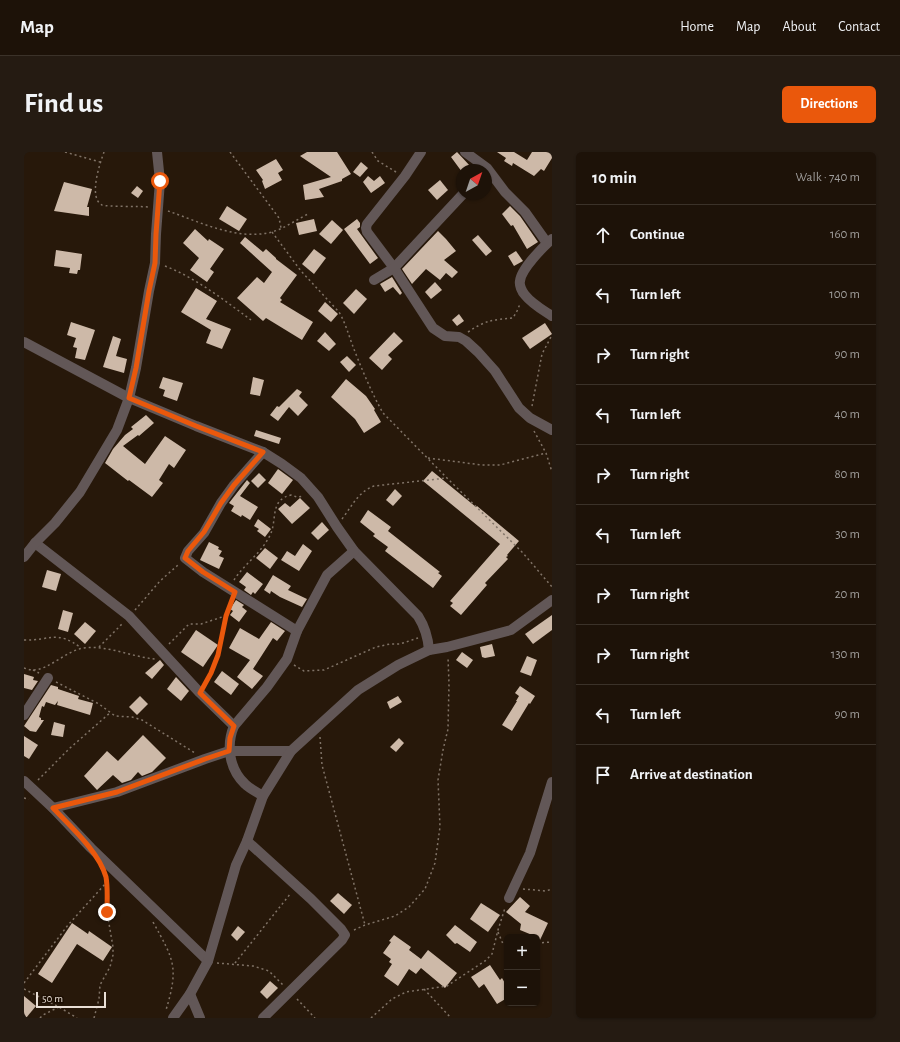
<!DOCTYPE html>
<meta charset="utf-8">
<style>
body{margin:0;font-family:"Alegreya Sans",sans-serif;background:#251b12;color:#f1f3f6}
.controls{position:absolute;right:12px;bottom:12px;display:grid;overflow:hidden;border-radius:6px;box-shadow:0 1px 3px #0004}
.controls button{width:36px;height:36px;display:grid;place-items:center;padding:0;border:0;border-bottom:1px solid #3b3229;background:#1d1208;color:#f1f3f6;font:20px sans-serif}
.compass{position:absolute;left:432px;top:12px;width:36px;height:36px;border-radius:50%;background:#1d1208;box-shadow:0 1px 3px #0004;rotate:40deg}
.scale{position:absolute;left:12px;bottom:10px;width:70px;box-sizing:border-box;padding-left:4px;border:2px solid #e9dfd6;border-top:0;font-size:11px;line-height:14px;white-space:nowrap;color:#e9dfd6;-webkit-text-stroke:3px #1d0f03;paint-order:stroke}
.stop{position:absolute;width:12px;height:12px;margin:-9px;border:3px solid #ea580c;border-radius:50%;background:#fff}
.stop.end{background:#ea580c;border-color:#fff;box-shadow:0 1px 4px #0008}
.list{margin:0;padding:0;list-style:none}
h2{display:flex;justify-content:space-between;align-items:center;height:52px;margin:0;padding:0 16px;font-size:17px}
h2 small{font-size:13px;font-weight:400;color:#a09e9c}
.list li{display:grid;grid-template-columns:26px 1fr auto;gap:12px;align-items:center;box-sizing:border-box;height:60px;padding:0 16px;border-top:1px solid #3b3229}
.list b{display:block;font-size:15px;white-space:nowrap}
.list em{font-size:13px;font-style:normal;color:#a09e9c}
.icon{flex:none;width:22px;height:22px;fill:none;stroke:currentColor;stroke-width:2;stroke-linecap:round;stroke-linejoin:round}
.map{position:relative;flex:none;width:528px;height:866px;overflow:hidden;border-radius:6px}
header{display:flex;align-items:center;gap:24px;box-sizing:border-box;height:56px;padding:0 20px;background:#1d1208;border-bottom:1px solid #3b3229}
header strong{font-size:19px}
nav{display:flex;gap:22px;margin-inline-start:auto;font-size:14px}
.intro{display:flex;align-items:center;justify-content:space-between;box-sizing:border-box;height:96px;padding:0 24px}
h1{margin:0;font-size:28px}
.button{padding:10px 18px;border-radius:6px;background:#ea580c;color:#fff;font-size:14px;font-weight:700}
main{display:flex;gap:24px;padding:0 24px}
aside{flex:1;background:#1d1208;border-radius:6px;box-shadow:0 1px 3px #0004}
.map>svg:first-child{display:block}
.building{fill:#cdb9a8}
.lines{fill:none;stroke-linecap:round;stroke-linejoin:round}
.path{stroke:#807367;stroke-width:1.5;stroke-dasharray:2 3;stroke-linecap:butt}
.minor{stroke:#625757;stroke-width:10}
.route{stroke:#ea580c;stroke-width:5}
</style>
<header>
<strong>Map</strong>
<nav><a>Home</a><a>Map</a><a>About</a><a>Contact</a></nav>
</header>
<div class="intro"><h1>Find us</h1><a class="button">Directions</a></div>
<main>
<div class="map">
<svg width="528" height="866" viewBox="0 0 528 866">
<rect width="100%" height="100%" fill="#27180a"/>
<g class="building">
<polygon points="283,0 313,0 327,22 318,27 318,29 295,37 300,45 281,48 279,33 307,25 276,4"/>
<polygon points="433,0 447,15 442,18 438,18 438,20 427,5"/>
<polygon points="473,0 490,0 503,8 508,0 528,0 528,6 520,19 517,17 510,24 489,11 488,14 480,9 482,6"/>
<polygon points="252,7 259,18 254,21 258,28 241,37 238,29 239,28 232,18"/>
<polygon points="337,10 344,16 336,25 329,20"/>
<polygon points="344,24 350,29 356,24 361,31 347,41 339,30"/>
<polygon points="416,28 424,38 413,48 404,38"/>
<polygon points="40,30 68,37 63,55 65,55 65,64 30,59"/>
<polygon points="113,34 119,39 114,46 107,41"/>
<polygon points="203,54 223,67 215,79 195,67"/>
<polygon points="486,54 496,64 514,90 503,97 489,73 487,74 478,62"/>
<polygon points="290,67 293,79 275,83 272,71"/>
<polygon points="333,67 336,71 336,75 333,77 354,106 346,112 320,77"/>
<polygon points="308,68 319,78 307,92 295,82"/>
<polygon points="171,77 184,89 185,87 200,97 186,117 190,120 183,130 166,118 175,106 159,91"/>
<polygon points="414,79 422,87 432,99 420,108 434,120 428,126 422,121 416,128 402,117 388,132 378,117"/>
<polygon points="454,83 468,99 462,104 448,88"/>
<polygon points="221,85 239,100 242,97 252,106 252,107 273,123 256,146 258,148 256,150 289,170 278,188 242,166 239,169 213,146 233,125 240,131 248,120 216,91"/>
<polygon points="290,97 302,106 290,122 278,112"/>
<polygon points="32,98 58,102 56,118 54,118 53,122 45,121 46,116 30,114"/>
<polygon points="492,99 499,109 490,114 484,104"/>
<polygon points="368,125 378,141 376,143 369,135 361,140 356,132"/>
<polygon points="411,130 418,138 407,147 401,140"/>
<polygon points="172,136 193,149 182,167 207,177 198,197 182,191 187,178 157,160"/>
<polygon points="332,137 343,147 330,162 319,151"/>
<polygon points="301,150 314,162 307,170 294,159"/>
<polygon points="435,162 440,169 433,174 428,168"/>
<polygon points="47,170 71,178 61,208 51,206 53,196 49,195 52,186 43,183"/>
<polygon points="521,171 528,182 506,197 498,186"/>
<polygon points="301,180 312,192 305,199 293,189"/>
<polygon points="370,180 379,189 364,203 368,207 358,218 345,206"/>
<polygon points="89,184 97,187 92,204 103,207 100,221 79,215"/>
<polygon points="323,204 332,213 325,220 316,210"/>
<polygon points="139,225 159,231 153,249 139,244 141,238 135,236"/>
<polygon points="229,225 240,228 236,244 226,242"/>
<polygon points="322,227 342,244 351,257 350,258 357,270 340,281 331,267 307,245"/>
<polygon points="273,237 278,240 275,244 284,253 274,264 265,255 254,269 246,263 253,254 255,255"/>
<polygon points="122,263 130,271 115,284 114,283 99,294 121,312 141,284 162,298 150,316 145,312 135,328 139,331 128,345 105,328 104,329 81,311 89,297 101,283 109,277 107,275"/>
<polygon points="232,278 257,286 255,292 230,284"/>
<polygon points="254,317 269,328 258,342 244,331"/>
<polygon points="408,319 452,355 453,354 495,389 483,403 484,404 482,405 484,407 461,431 463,433 437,463 426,454 429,451 426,449 476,392 399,329"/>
<polygon points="235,321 242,328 234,336 227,329"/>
<polygon points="223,328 226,331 216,344 234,355 226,368 218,363 217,365 207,359 210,354 205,351"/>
<polygon points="371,337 378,344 369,354 362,348"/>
<polygon points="276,346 286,356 268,372 254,357 261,351 266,355"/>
<polygon points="344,358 367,375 364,379 416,420 414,421 418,424 409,436 361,399 364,395 349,384 351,382 336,370"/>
<polygon points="234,367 247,377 241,385 233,379 235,377 230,374"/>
<polygon points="298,370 305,378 294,388 287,381"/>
<polygon points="185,390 195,395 194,397 198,399 195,404 200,406 195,417 176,408"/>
<polygon points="279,392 288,399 275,419 257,408 263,399 271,404"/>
<polygon points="241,396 254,406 246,417 232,406"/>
<polygon points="23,418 37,422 32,439 18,435"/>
<polygon points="223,420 239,432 231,442 229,440 227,443 220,438 222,435 215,430"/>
<polygon points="249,423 267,434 264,438 283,447 278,455 256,445 247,439 246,442 240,438"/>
<polygon points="212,448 220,453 218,455 223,459 215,470 206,463 209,459 206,457"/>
<polygon points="39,458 49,461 44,480 34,477"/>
<polygon points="528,463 528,478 509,492 501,482"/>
<polygon points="61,470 72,479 61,492 50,482"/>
<polygon points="247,470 261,479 253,489 249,486 229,517 239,524 228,537 213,525 226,508 205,496 216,476 235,487"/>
<polygon points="172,478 194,493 179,515 157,500"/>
<polygon points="468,492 471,504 461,506 458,505 456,495"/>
<polygon points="438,500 449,508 443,516 432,508"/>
<polygon points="503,504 513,508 507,524 496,520"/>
<polygon points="136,508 140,513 128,527 121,521"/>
<polygon points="198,519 215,532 207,543 190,530"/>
<polygon points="0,522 10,525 9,528 14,529 8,538 0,536"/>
<polygon points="152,525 165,539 157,549 143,537"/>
<polygon points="27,533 34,535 34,537 55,544 54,547 69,551 66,563 33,553 34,549 31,553 22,550 20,555 18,554 15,565 17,566 17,568 20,568 12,580 6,579 0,574"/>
<polygon points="496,534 511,544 506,552 505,551 488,579 478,573 493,549 492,549 495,544 491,541"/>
<polygon points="116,544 124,552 113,563 105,555"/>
<polygon points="374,544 378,550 366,557 363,550"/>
<polygon points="30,570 41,573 39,585 27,583"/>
<polygon points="119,583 142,606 128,620 118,624 114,620 107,628 98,631 89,623 73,638 60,624 83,599 94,609"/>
<polygon points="0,584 14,593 5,607 0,604"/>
<polygon points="375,586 380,591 372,600 366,595"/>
<polygon points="314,741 328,753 320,762 306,749"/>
<polygon points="496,745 506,754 501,760 524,771 516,788 513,785 496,778 497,772 482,760"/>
<polygon points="457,751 476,763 464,780 446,767"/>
<polygon points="48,771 64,782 65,779 88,795 79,809 53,792 28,831 14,822"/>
<polygon points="431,773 453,790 446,800 433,791 431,792 422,783"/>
<polygon points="214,774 221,780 213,789 207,783"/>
<polygon points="370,783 387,795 385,798 397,807 404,798 433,821 421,836 397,816 392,822 385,817 374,834 360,824 368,812 365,810 367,807 359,801 367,790 365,789"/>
<polygon points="466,813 476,828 478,826 482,833 480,834 483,839 483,846 473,852 460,832 455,836 447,825"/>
<polygon points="246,829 254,836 243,847 236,840"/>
<polygon points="0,844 12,854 2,866 0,866"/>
</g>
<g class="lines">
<g class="path">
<polyline points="41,0 76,10"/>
<path d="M 80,0 C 76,11 64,46 78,53 C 83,55 116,54 125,55"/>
<polyline points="206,0 255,66 257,76"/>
<polyline points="348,0 354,9 372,20"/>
<path d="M 144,59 C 176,70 213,89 248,80 C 261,76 272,68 284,62"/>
<path d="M 248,80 L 277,119 L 315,160 C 321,170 324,181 328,192 C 336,213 348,242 359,261 L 423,326 L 499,401 L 528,435"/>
<path d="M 141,114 C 172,126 200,148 227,168"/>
<path d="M 444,180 C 462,168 468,168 489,166 L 493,159 L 496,152"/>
<polyline points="508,254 518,202 528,183"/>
<polyline points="510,279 522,301 528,320"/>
<polyline points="404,306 458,313 476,313 522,301"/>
<path d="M 318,367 C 328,354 334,340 350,334 L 423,326"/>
<path d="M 210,428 C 221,411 239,400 247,381 C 253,366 246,348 267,343 L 273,345 L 280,344"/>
<polyline points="111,458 136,429 154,413"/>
<path d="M 0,488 C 26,489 32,477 57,496"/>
<polyline points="145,492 165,472 177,472 201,464"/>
<polyline points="75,495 99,471"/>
<polyline points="270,513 280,519 300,518 352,495 366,492 376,492 394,486"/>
<path d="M 0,516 C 3,517 6,518 9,518 C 25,518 43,498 60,496 C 84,493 108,505 131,507"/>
<polyline points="9,518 15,521"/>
<polyline points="32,530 75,552 91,564 108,565 118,568 171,601"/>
<polyline points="181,532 187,521 194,503 202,464 208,449"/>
<polyline points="296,585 298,613 341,773"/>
<polyline points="14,628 46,596 87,560"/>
<polyline points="0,646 5,647"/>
<polyline points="499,737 522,739 528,737"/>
<path d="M 129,770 C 150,808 155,815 142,858"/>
<polyline points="330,778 341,773 371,764 385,755 401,737 411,711 416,675 414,628 419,598 424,577 425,532 424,505"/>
<polyline points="474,780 479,792 483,795"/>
<polyline points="513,791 528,790"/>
<polyline points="193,811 229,814 245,819 259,833"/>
<polyline points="211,811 267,741"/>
<polyline points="0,831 44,773 82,731"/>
<polyline points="0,837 35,855 53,866"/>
<polyline points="400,837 427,866"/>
<polyline points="273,847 291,866"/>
<polyline points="16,866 19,863 35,855"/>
<polyline points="70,866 75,847 76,833 86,815 89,803 89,795 83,760 81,724"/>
<polyline points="347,866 368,847 382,840 423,834 461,809 468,802 474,778 481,756"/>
</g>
<g class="minor">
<polyline points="397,0 381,24 343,72 342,76 343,80 370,116 409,176 421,184 435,185 442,189 454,200 471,219 495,256 506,266 528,278"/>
<polyline points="441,0 463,16 481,40 501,60 523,91"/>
<path d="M 528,87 C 519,95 497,117 496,129 C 495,133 498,140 501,143 C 508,152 519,158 528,164"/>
<polyline points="350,128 370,116 439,42"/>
<path d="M 0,190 L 105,246 L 172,274 L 239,300 L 258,312 L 277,326 L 294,345 L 313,375 L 330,399 L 394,464 C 401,475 404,485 405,498"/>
<polyline points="239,300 210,333 197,351 180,381 164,399 161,406 179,420 273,479"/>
<polyline points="11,391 105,464 176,541 210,574"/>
<polyline points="0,405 11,391 31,371 56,340 93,278 105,246 112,216 125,139 131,111 132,82 136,29 133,0"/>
<polyline points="0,563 24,526"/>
<polyline points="0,629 29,656 67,696 184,809"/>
<path d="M 239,644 C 233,640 226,637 221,632 C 205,617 202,593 210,574 L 243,535 L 263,507 L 273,479 L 303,423 L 330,399"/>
<polyline points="29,656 93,640 181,607 205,599 267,599"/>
<polyline points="223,689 287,747 317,777 321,783 318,788 239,866"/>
<polyline points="485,746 506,701 528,630"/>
<polyline points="166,842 176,866"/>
<polyline points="149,866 166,842 184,809 212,713 223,689 239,644 267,599 334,538 374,513 405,498 423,495 487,478 528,448"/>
</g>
</g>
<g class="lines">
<path class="route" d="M 83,760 C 83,749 84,736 82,725 C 75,700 47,675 29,656 L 93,640 L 181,607 L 205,599 L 206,586 L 210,574 L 176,541 L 187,521 L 194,503 L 202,464 L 211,440 L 179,420 L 161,406 L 164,399 L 180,380 L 197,351 L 210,333 L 239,300 L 172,274 L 105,246 L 112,216 L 125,139 L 131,111 L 132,82 L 136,29"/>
</g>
</svg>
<div class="controls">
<button>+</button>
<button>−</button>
</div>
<svg class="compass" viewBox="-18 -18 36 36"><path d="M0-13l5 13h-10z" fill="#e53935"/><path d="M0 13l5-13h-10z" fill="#a09e9c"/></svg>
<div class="scale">50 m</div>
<div class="stop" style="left:136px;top:29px"></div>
<div class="stop end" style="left:83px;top:760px"></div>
</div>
<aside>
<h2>10 min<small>Walk · 740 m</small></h2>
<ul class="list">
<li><svg class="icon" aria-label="ahead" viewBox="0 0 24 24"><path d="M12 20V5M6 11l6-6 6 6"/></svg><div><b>Continue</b></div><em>160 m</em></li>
<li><svg class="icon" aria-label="left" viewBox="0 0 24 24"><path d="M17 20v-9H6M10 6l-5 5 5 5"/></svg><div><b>Turn left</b></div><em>100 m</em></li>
<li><svg class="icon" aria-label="right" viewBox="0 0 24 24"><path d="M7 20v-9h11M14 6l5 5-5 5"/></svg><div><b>Turn right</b></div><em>90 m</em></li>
<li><svg class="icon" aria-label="left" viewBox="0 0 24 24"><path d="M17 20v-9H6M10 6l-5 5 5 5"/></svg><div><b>Turn left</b></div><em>40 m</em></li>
<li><svg class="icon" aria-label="right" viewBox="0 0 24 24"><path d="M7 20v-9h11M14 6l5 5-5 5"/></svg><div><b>Turn right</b></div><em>80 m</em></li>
<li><svg class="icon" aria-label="left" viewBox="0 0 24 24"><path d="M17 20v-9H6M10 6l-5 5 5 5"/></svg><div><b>Turn left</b></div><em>30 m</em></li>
<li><svg class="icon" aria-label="right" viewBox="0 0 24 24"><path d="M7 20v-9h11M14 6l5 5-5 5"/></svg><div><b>Turn right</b></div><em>20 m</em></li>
<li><svg class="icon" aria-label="right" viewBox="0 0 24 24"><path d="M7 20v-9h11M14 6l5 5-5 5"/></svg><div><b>Turn right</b></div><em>130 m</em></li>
<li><svg class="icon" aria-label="left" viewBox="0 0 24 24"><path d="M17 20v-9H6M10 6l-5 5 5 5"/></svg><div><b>Turn left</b></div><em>90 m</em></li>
<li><svg class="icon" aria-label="arrive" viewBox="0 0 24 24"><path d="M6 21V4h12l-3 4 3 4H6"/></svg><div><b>Arrive at destination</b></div></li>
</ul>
</aside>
</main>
